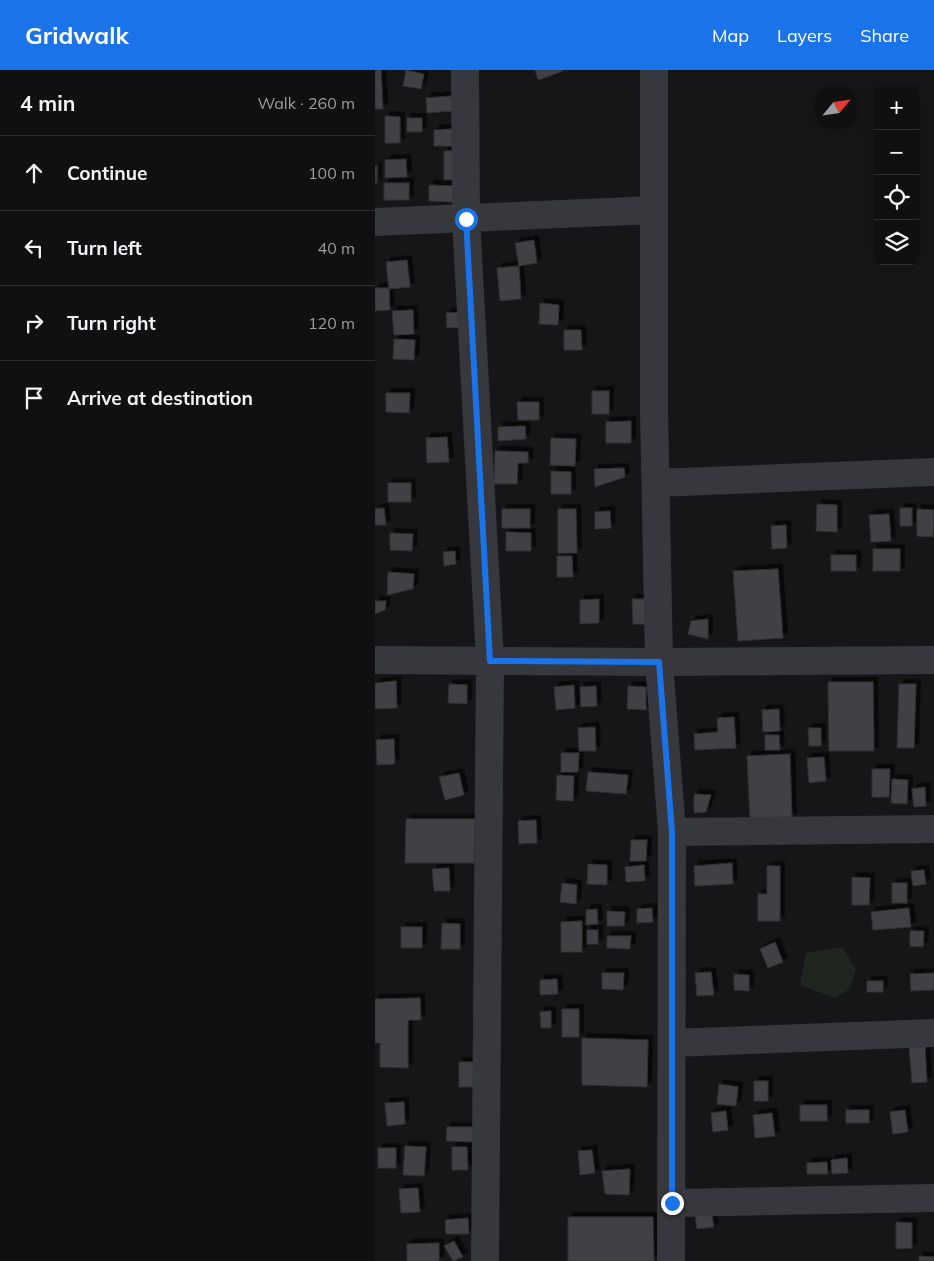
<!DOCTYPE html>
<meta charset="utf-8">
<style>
body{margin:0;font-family:Mulish,sans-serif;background:#19191b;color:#f1f3f6}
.controls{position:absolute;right:15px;top:15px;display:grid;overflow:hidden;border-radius:8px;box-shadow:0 5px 20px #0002}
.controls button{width:45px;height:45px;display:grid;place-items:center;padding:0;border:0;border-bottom:1px solid #303032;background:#101012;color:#f1f3f6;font:25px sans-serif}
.compass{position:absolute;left:439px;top:15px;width:45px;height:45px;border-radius:50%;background:#101012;box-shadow:0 5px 20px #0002;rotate:61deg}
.stop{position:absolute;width:15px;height:15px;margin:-11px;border:4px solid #1a73e8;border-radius:50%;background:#fff}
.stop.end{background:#1a73e8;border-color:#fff;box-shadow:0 1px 5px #0008}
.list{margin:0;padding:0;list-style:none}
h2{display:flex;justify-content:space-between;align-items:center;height:65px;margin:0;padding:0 20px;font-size:21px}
h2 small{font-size:16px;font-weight:400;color:#9c9d9f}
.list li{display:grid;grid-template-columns:32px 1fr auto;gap:15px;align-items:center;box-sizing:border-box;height:75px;padding:0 20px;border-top:1px solid #303032}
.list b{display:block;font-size:19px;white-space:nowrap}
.list em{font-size:16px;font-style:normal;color:#9c9d9f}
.icon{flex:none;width:28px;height:28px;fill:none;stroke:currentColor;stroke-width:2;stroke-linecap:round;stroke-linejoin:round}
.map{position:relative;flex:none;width:559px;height:1191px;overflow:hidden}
header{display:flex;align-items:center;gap:30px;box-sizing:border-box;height:70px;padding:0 25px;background:#1a73e8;color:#fff}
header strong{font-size:24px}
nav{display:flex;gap:28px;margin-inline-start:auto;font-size:18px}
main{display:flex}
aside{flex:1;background:#101012}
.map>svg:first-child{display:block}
.green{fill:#1e261f}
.building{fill:#404145;stroke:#303034;filter:url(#shadow)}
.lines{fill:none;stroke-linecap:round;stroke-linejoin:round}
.minor{stroke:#37383d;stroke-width:28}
.route{stroke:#1a73e8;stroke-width:6}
</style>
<header>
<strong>Gridwalk</strong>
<nav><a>Map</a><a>Layers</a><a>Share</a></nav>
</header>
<main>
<aside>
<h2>4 min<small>Walk · 260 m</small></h2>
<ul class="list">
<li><svg class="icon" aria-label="ahead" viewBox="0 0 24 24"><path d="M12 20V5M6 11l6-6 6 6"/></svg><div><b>Continue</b></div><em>100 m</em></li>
<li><svg class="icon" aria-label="left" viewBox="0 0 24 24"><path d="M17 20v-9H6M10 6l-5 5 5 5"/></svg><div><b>Turn left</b></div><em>40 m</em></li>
<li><svg class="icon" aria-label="right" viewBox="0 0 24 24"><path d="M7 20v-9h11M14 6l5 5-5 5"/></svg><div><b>Turn right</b></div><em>120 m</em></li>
<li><svg class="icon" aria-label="arrive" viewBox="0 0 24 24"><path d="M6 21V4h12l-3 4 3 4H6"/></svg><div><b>Arrive at destination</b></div></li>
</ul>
</aside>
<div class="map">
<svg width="559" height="1191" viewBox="0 0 559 1191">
<defs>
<filter id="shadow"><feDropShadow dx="4.5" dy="-4.5" stdDeviation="0" flood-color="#0009"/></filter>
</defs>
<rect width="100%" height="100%" fill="#161618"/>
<polygon class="green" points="467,877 481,899 475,919 460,928 425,915 431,883"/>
<g class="building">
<polygon points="0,0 6,0 8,39 0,39"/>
<polygon points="31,0 49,4 46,19 28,16"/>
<polygon points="160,0 188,0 188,1 163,10"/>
<polygon points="76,26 77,41 52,43 51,28"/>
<polygon points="10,46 25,47 25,73 10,73"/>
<rect x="32" y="48" width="15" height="14"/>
<polygon points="77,59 77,76 59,76 59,60"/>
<polygon points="69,81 81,81 82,109 69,110"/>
<polygon points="31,89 32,107 10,108 10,90"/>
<rect x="0" y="96" width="2" height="17"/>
<rect x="9" y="113" width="25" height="17"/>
<polygon points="54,115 79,116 79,132 54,131"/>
<polygon points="159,170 162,193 144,196 140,173"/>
<polygon points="32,190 35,217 14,219 11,192"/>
<polygon points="144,196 146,229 125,231 122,198"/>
<polygon points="0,218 14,218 15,240 0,241"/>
<polygon points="165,233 184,235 183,255 164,254"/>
<polygon points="38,240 39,264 19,265 17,241"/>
<polygon points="88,242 89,257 72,258 71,243"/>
<polygon points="189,260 206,260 207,280 189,280"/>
<polygon points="19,269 40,270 39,290 18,289"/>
<rect x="217" y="321" width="17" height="23"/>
<polygon points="11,323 35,323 34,343 11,342"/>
<polygon points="142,332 164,332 164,350 143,350"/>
<polygon points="256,351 256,373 231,373 231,352"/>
<polygon points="150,356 151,369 123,371 123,357"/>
<polygon points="72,367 74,392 52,393 51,368"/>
<polygon points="176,368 201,369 200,396 175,395"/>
<polygon points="120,381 153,382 153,393 143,393 142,414 119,414"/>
<polygon points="249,398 250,407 220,417 219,399"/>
<polygon points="176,401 196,402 196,424 176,424"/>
<rect x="13" y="413" width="23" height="19"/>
<polygon points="442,434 462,435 462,462 441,461"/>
<polygon points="9,438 11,455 0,455 0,439"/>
<rect x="525" y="438" width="12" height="18"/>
<rect x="127" y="439" width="28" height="19"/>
<polygon points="183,439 201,439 202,483 183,483"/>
<polygon points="542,439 559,440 558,467 542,466"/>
<polygon points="235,441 236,458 220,459 220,442"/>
<polygon points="514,444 516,471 496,472 494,445"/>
<polygon points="411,455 412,478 397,479 396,456"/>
<polygon points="131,462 156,463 156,481 131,481"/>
<polygon points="15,463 38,464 37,481 15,480"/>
<rect x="498" y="479" width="27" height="22"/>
<polygon points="80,481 81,494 69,496 68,482"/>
<rect x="456" y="485" width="25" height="16"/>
<polygon points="182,486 197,486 198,507 182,507"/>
<polygon points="403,499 408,568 363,571 358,501"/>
<polygon points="13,502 39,504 38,519 12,525"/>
<polygon points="224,529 224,553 205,554 205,530"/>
<polygon points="257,529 270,529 270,554 258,554"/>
<polygon points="0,531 11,531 10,540 0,544"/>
<polygon points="333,549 333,569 313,564 316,551"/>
<polygon points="21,611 22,638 0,639 0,613"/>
<polygon points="453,612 498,612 499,681 454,681"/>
<polygon points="74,614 92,615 92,634 73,633"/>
<polygon points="524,614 541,614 539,678 522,678"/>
<polygon points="199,615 200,638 181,640 179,617"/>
<polygon points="221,616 222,636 206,637 205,617"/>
<polygon points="253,616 271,617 271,640 252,639"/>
<polygon points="404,639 405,661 388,662 387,640"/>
<polygon points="359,647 361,678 320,680 319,664 343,662 342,648"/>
<polygon points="220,657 221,681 204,681 203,658"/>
<polygon points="433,658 446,658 446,676 434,676"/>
<polygon points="390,665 404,665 405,680 390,680"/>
<polygon points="19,669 20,694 2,695 1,670"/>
<polygon points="186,683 204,683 203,702 186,702"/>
<polygon points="415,684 417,748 375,749 372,686"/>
<polygon points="449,687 451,711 434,713 432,688"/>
<polygon points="497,699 515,699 514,727 497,727"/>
<polygon points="213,702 253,705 251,724 211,721"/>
<polygon points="84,703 89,725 70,730 64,707"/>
<polygon points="182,705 199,706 198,731 181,730"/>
<polygon points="517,709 533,710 532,734 516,733"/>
<polygon points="550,717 551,736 539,737 537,719"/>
<polygon points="319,724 336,725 331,742 319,743"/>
<polygon points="31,749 100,749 99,793 30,793"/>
<polygon points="161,750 162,773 144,774 143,751"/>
<polygon points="256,770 272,770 271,791 255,791"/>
<polygon points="357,793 358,814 320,816 319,796"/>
<polygon points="213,794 232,795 232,815 212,814"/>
<polygon points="269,795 270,811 251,812 250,797"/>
<polygon points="392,796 405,796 405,851 383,851 383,824 392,824"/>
<polygon points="74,798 75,821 59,821 57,799"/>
<polygon points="549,800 551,814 538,816 536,801"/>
<polygon points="477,807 495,808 494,835 477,835"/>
<polygon points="187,813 202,815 201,834 185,832"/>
<rect x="517" y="813" width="15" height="20"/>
<polygon points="277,838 278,852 262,853 262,839"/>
<polygon points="534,838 536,857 498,860 496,842"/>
<polygon points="222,839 223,854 211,855 211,840"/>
<polygon points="232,841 250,842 249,856 232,856"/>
<polygon points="207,851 207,882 186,882 186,852"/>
<polygon points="67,853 85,854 85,879 66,879"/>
<rect x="26" y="857" width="21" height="21"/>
<rect x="212" y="860" width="11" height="14"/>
<polygon points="535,861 549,861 548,877 535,876"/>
<polygon points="232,866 256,866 255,879 232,878"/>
<polygon points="400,872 408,892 393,898 385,879"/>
<polygon points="336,902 339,925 322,926 320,903"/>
<polygon points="227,903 249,903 248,920 227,919"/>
<polygon points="559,903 559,920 536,921 535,904"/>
<polygon points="359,904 374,905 374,921 359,920"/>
<polygon points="182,909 183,924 165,925 165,910"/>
<rect x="492" y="911" width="16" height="11"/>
<polygon points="45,928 46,950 33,950 33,998 5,997 5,973 0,973 0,929"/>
<rect x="187" y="939" width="17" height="28"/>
<polygon points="176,941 176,958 166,958 165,942"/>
<polygon points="207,968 273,970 272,1017 207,1015"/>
<polygon points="550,975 552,1012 537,1013 534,976"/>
<rect x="84" y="992" width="17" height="25"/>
<rect x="379" y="1011" width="14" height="20"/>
<polygon points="344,1014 363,1017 361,1036 342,1034"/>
<polygon points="29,1032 30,1054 12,1056 10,1033"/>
<rect x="425" y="1035" width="27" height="16"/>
<rect x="471" y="1040" width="23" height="13"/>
<polygon points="530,1040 533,1062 518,1064 515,1042"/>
<polygon points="351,1041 353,1060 338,1062 336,1043"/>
<polygon points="397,1043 400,1066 380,1068 378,1045"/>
<polygon points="72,1057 100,1057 101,1072 71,1071"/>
<polygon points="30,1076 51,1077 49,1106 28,1105"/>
<polygon points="77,1077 92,1077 93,1100 77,1100"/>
<rect x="3" y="1078" width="18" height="20"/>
<polygon points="217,1080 220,1103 205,1105 203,1081"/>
<polygon points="472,1088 473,1103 457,1104 456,1090"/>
<polygon points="452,1092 453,1104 432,1104 432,1093"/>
<polygon points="255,1099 254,1125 230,1124 227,1101"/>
<polygon points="43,1118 45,1142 26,1143 24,1119"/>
<polygon points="336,1142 339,1157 322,1159 320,1145"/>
<polygon points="193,1147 278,1147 279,1191 193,1191"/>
<polygon points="93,1148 94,1164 71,1164 70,1150"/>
<polygon points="521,1152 537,1153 537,1178 521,1179"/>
<polygon points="79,1171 88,1187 78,1191 69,1176"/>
<polygon points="64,1173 64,1191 32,1191 32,1174"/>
<polygon points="544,1186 559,1187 559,1191 544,1191"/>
</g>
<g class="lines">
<g class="minor">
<polyline points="90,0 91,149 115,591 110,1191"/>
<polyline points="279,0 279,340 284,592 297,762 296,1191"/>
<polyline points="0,152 279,140"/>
<polyline points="281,413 559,402"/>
<polyline points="0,590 284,592 559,590"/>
<polyline points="297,762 559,759"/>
<polyline points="297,973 559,963"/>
<polyline points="297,1133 559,1128"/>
</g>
</g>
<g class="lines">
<polyline class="route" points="91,149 115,591 284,592 297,762 297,1133"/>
</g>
</svg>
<div class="controls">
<button>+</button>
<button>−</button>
<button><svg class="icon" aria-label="locate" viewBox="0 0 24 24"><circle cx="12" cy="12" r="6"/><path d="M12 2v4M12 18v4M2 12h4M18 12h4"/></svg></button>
<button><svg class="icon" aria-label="layers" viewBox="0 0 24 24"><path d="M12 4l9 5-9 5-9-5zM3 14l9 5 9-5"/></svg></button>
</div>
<svg class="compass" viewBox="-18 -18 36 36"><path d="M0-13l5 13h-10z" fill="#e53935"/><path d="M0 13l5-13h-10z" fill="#9c9d9f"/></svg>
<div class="stop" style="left:91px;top:149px"></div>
<div class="stop end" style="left:297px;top:1133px"></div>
</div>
</main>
